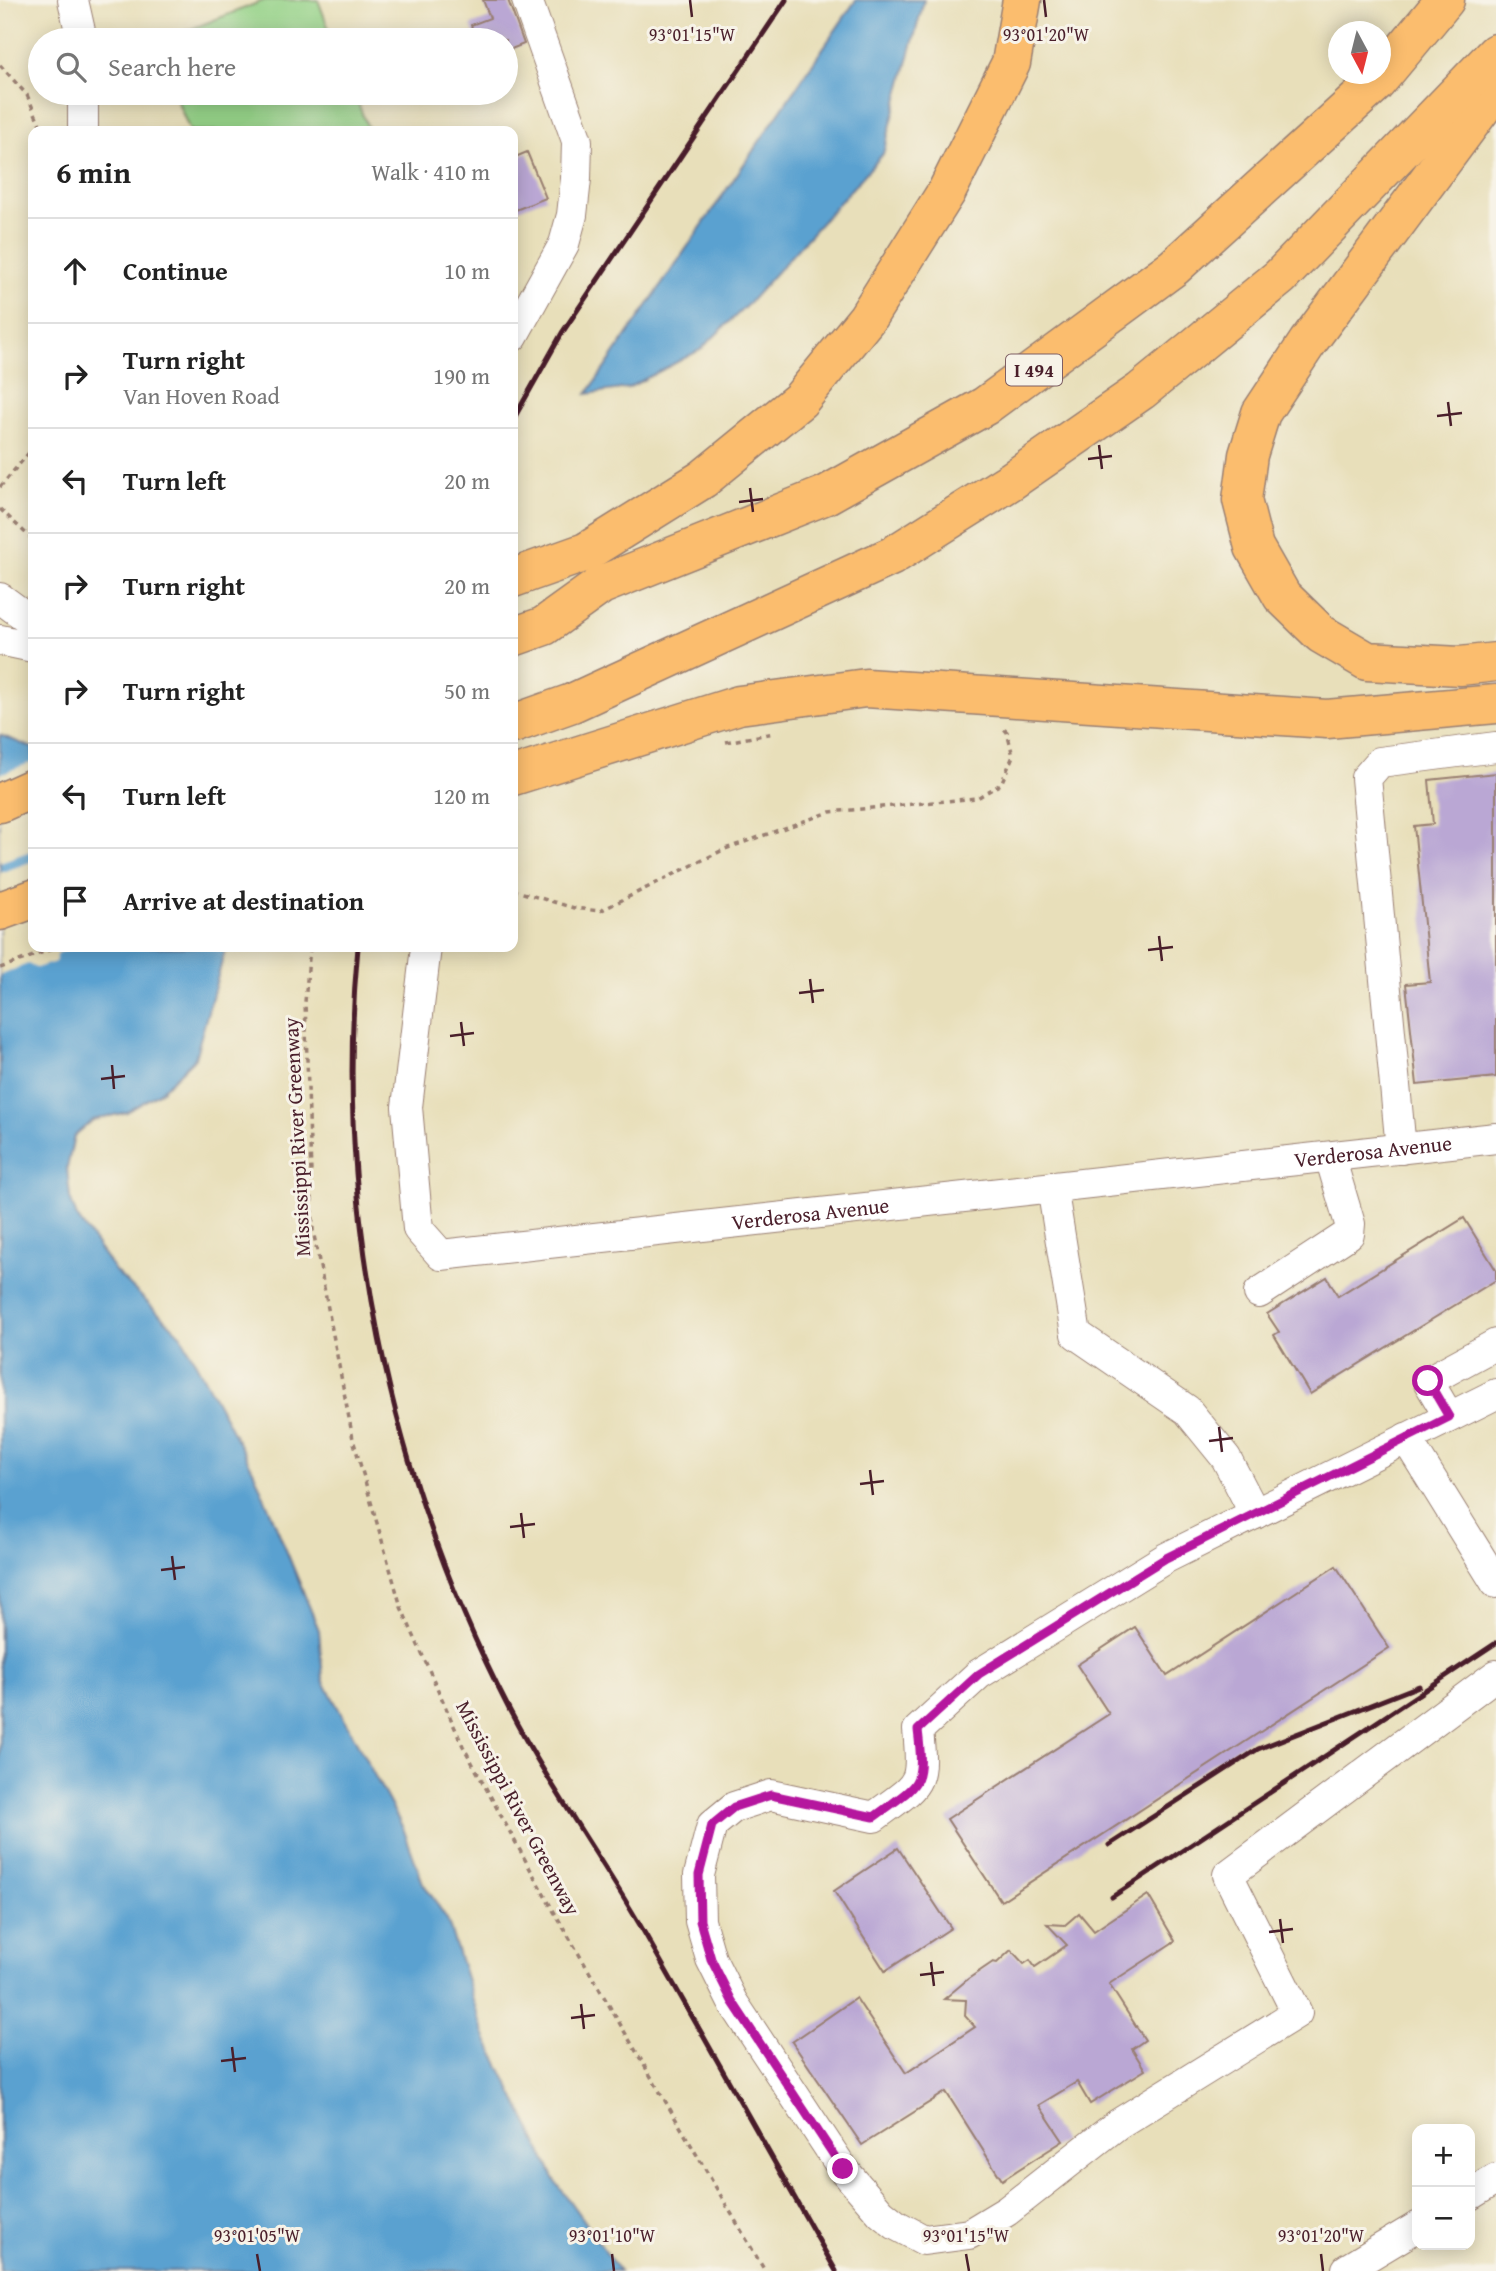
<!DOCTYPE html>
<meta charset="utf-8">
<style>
body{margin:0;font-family:"Gentium Book Plus",serif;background:#f2f2f2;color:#222}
.controls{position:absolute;right:21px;bottom:21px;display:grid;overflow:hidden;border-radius:14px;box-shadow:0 4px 18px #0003}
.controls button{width:63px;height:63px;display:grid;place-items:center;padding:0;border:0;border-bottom:2px solid #e0e0e0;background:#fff;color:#222;font:35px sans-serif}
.compass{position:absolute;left:1328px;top:21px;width:63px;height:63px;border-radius:50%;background:#fff;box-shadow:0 4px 18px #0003;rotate:173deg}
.stop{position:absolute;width:21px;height:21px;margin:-16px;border:5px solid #b5179e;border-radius:50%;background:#fff}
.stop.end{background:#b5179e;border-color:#fff;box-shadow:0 2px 7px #0008}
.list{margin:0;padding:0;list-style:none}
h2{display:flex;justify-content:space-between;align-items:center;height:91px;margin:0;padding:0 28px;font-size:30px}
h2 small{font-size:23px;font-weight:400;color:#767676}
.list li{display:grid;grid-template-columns:46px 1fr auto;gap:21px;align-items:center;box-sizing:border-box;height:105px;padding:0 28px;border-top:2px solid #e0e0e0}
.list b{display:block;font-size:26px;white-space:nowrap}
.list p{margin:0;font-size:23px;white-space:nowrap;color:#767676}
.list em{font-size:23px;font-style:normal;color:#767676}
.icon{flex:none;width:38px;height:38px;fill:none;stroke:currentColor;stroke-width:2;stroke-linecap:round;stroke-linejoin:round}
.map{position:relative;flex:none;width:1496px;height:2271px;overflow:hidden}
.search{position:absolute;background:#fff;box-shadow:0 4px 18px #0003;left:28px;top:28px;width:490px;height:77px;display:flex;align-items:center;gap:18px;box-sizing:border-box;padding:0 24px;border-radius:38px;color:#767676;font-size:26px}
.panel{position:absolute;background:#fff;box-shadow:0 4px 18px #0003;left:28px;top:126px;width:490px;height:826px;border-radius:14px}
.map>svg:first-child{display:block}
.green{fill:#95d288;stroke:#70785a;stroke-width:2}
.water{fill:#5aa1d0;stroke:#52607e;stroke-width:2}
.pier{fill:#e8dfba}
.building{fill:#baa7d4}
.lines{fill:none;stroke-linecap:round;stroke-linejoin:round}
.minor-casing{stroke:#997f72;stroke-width:32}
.highway-casing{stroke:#997f72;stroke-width:41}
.path{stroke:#997f72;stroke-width:3.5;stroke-dasharray:5 5;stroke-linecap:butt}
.minor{stroke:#fff;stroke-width:30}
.highway{stroke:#fbbd6e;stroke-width:38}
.rail{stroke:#4a1f2b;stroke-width:5}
.route{stroke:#b5179e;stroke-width:9}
.ticks{fill:none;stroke:#4a1f2b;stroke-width:2.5}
.labels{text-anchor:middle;stroke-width:6;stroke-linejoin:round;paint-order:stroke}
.shield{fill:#f7f3e8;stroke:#7e5f64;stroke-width:2}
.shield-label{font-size:19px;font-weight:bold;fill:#4a1f2b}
.street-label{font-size:21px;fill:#4a1f2b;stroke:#f7f3e8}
.ticks-label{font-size:18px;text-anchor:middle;fill:#4a1f2b;stroke:#f7f3e8;stroke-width:6;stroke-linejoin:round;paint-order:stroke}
</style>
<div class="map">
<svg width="1496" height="2271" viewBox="0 0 1496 2271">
<rect width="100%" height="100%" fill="#f7f3e8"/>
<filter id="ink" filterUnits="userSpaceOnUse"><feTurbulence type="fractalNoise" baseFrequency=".0143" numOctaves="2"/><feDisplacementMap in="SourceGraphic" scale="14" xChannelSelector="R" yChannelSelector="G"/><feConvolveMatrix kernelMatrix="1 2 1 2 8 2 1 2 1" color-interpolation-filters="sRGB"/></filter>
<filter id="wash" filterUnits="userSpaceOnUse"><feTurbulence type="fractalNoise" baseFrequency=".00686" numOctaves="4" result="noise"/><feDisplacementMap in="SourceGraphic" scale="28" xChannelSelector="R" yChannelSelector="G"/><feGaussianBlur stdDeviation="1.57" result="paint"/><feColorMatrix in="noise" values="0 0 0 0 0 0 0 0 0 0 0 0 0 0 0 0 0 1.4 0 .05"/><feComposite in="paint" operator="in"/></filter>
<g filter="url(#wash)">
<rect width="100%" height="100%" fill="#e8dfba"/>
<g class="green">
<polygon points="265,0 318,0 333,40 163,40"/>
<polygon points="174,93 354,93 369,131 190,131"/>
</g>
<g class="water">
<polygon points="856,0 924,0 883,154 747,305 700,350 628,388 587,394"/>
<polygon points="0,735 33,748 33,947 226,947 195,1058 160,1092 127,1112 93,1120 74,1136 67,1168 70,1198 77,1217 115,1271 181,1335 254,1472 319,1630 323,1680 403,1828 423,1883 447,1919 484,2034 556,2182 619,2271 0,2271"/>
</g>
<g class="pier">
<polygon points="33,762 33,850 0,862 0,774"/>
<polygon points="33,861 33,947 76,947 58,953 55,962 36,968 28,964 0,975 0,873"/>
</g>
<g id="blocks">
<g class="building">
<polygon points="483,0 508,0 524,44 506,51 506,40 476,40 471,25 490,18"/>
<polygon points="527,152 546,198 513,211 513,158"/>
<polygon points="1496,773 1496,1077 1417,1085 1406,984 1430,982 1414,826 1433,824 1429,780"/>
<polygon points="1464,1218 1496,1270 1496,1280 1310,1394 1274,1335 1279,1332 1267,1314 1327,1277 1338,1296"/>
<polygon points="1336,1566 1389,1648 1001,1901 947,1819 1109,1714 1077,1665 1135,1627 1167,1676"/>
<polygon points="898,1848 951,1928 885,1971 834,1891"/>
<polygon points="1148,1895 1175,1941 1109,1984 1145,2040 1132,2049 1145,2070 1090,2104 1077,2082 1039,2105 1063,2141 1002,2180 946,2092 862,2145 792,2042 856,1998 906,2073 975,2027 965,2016 966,2000 944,1999 968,1979 993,1962 997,1963 1011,1950 1024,1964 1030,1960 1035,1967 1067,1945 1047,1924 1065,1925 1079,1913 1094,1931"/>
</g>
</g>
</g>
<g filter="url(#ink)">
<use href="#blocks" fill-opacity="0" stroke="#997f72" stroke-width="2"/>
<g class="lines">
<g class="minor-casing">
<g id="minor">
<polyline points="73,0 82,40"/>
<polyline points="83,93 83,131"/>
<polyline points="513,336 564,244 572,215 576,179 577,141 527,0"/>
<polyline points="0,598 33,622"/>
<polyline points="0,640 33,647"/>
<path id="s1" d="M 426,947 L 407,1107 L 418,1229 L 441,1255 L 1496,1138"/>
<polyline points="1401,1149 1366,778 1380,762 1496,747"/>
<polyline points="1052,1187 1076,1334 1187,1410 1226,1458 1255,1514"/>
<polyline points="1259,1293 1349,1234 1350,1224 1330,1157"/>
<path d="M 1496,1394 L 1166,1558 L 979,1674 L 918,1730 C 924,1788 919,1783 874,1817 L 771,1795 L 734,1807 L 712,1825 L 699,1875 L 700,1921 L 711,1959 L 732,2001 L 843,2169 L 881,2213 L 896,2225 L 924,2240 L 969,2234 L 1007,2211 L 1118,2124 L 1297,2013 L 1228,1875 L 1496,1675"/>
<polyline points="1449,1417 1428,1381 1496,1344"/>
<polyline points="1406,1438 1496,1583"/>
<polyline points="1470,2195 1496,2179"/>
<polyline points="1347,2269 1417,2227"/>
</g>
</g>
<g class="highway-casing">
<g id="highway">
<polyline points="1496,89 1308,342 1261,413 1248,455 1242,500 1254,547 1282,596 1321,634 1367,661 1460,666 1496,662"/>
<polyline points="513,578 586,552 703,479 800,400 867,318 947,191 1011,63 1022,0"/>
<polyline points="513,637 544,626 601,585 826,495 985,406 1174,267 1376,83 1445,0"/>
<polyline points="513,724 572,703 892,556 1011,481 1141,391 1280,277 1496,53"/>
<polyline points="513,776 739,705 866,688 1327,719 1496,704"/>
<polyline points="0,803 33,788"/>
<polyline points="0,911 33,899"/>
</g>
</g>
<g class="path">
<polyline points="0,65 27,95 43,131"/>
<polyline points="0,487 33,448"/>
<polyline points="0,509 33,540"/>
<polyline points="726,742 774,733"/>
<polyline points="513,890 574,908 600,911 725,849 830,812 977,798 1001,784 1013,756 1007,732 1002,727"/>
<polyline points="310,947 305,1002 313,1230 353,1439 401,1607 463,1746 546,1898 765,2271"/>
<polyline points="0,968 58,947"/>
</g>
<use href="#minor" class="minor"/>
<use href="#highway" class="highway"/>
<g class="rail">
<polyline points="513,420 562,333 786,0"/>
<path d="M 358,947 C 333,1208 389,1477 509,1709 C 548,1784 598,1853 640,1925 C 706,2040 771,2156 836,2271"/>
<polyline points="1109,1845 1258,1749 1419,1686"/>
<polyline points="1112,1897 1496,1643"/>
</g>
</g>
</g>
<g class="lines" filter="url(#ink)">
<path class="route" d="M 843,2169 L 732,2001 L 711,1959 L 700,1921 L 699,1875 L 712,1825 L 734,1807 L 771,1795 L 874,1817 C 919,1783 925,1788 918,1730 L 979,1674 L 1166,1558 L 1449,1417 L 1428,1381"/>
</g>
<path class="ticks" d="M 690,0 L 692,17M 1044,0 L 1046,17M 1448,402 L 1451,426M 1437,416 L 1462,413M 1099,445 L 1102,469M 1088,459 L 1112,456M 750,488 L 753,512M 739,502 L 763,499M 1159,936 L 1162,961M 1148,950 L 1173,947M 810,979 L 813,1003M 799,993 L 824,990M 461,1022 L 464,1046M 450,1036 L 474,1033M 112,1065 L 114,1089M 101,1079 L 125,1076M 1219,1427 L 1222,1452M 1209,1441 L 1233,1438M 870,1470 L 873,1495M 860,1484 L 884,1481M 521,1513 L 524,1538M 510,1527 L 535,1524M 172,1556 L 175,1580M 161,1570 L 185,1567M 1280,1919 L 1283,1943M 1269,1932 L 1293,1929M 931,1962 L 934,1986M 920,1975 L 944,1972M 581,2004 L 584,2029M 571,2018 L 595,2015M 232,2047 L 235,2072M 221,2061 L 246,2058M 257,2254 L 260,2271M 612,2254 L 614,2271M 966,2254 L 969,2271M 1321,2254 L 1323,2271"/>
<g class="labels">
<rect class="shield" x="1006" y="354.5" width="56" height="31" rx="5"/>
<g class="shield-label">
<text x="1034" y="377">I 494</text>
</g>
<g class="street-label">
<text transform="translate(297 1137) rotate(-93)" y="7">Mississippi River Greenway</text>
<text dy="7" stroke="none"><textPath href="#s1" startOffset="1256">Verderosa Avenue</textPath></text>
<text dy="7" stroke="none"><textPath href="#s1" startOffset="690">Verderosa Avenue</textPath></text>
<text transform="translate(518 1808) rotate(62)" y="7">Mississippi River Greenway</text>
</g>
</g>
<g class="ticks-label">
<text x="692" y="41">93°01'15"W</text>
<text x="1046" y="41">93°01'20"W</text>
<text x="257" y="2242">93°01'05"W</text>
<text x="612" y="2242">93°01'10"W</text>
<text x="966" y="2242">93°01'15"W</text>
<text x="1321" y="2242">93°01'20"W</text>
</g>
</svg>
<div class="controls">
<button>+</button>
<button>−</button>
</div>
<svg class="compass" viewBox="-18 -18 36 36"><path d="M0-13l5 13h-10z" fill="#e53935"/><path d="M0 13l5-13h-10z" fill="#767676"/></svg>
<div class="stop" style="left:1428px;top:1381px"></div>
<div class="stop end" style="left:843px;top:2169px"></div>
<div class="search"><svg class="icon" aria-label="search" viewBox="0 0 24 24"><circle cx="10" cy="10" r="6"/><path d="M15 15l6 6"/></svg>Search here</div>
<section class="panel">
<h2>6 min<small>Walk · 410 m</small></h2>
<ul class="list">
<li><svg class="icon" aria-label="ahead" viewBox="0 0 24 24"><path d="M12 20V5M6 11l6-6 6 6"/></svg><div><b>Continue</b></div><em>10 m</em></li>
<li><svg class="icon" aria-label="right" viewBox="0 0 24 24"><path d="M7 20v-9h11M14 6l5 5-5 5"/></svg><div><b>Turn right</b><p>Van Hoven Road</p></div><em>190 m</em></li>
<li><svg class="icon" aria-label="left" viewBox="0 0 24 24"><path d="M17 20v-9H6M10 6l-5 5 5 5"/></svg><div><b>Turn left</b></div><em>20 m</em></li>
<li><svg class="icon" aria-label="right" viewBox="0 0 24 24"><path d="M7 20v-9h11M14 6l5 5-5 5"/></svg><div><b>Turn right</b></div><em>20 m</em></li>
<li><svg class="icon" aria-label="right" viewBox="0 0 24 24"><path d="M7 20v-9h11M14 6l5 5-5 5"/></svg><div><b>Turn right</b></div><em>50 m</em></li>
<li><svg class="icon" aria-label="left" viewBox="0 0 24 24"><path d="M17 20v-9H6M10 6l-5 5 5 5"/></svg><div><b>Turn left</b></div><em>120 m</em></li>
<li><svg class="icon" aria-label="arrive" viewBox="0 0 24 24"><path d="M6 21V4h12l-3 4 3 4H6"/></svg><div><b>Arrive at destination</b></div></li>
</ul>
</section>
</div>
